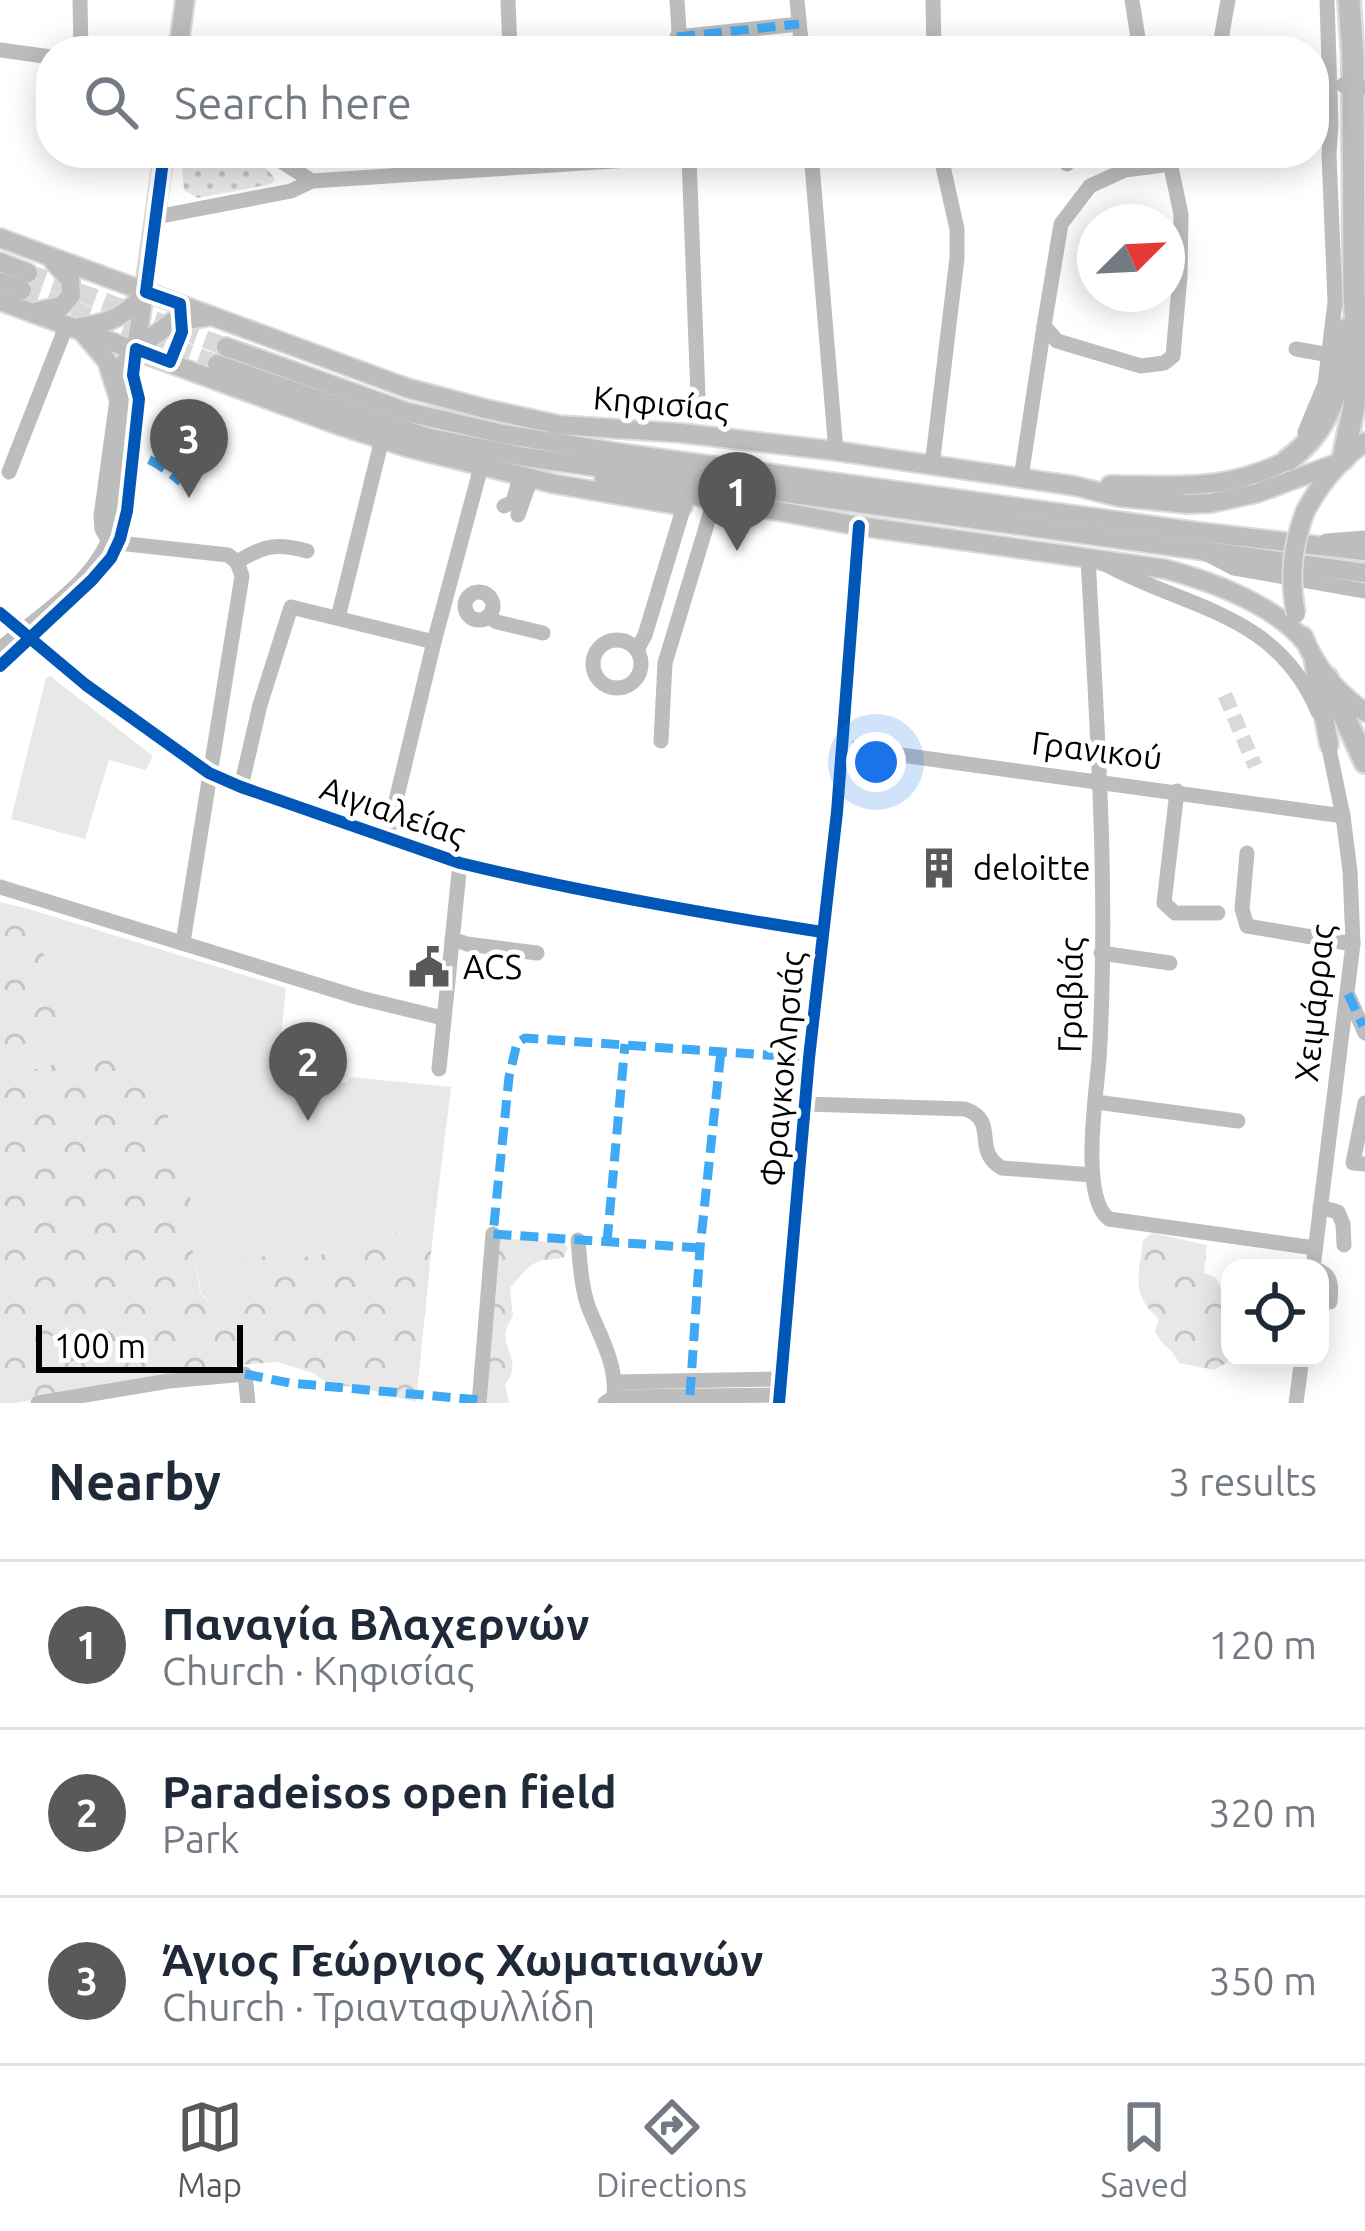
<!DOCTYPE html>
<meta charset="utf-8">
<style>
body{margin:0;font-family:Ubuntu,sans-serif;background:#f2f2f3;color:#1f2937}
.controls{position:absolute;right:36px;bottom:36px;display:grid;overflow:hidden;border-radius:24px;box-shadow:0 6px 30px #0003}
.controls button{width:108px;height:108px;display:grid;place-items:center;padding:0;border:0;border-bottom:3px solid #e0e1e3;background:#fff;color:#1f2937;font:60px sans-serif}
.compass{position:absolute;left:1077px;top:204px;width:108px;height:108px;border-radius:50%;background:#fff;box-shadow:0 6px 30px #0003;rotate:66deg}
.scale{position:absolute;left:36px;bottom:30px;width:207px;box-sizing:border-box;padding-left:12px;border:6px solid #000;border-top:0;font-size:33px;line-height:42px;white-space:nowrap;color:#000;-webkit-text-stroke:9px #fff;paint-order:stroke}
.you{position:absolute;left:876px;top:762px;width:42px;height:42px;margin:-30px;border:9px solid #fff;border-radius:50%;background:#1a73e8;box-shadow:0 0 0 18px #1a73e833}
.badge{display:grid;place-items:center;width:78px;height:78px;border-radius:50%;background:#595959;color:#fff;font-size:39px;font-weight:700}
.pin{position:absolute;translate:-50% -99px;filter:drop-shadow(0 3px 6px #0008)}
.pin::after{content:'';position:absolute;top:63px;width:42px;height:36px;background:inherit;clip-path:polygon(0 0,100% 0,50% 100%)}
.list{margin:0;padding:0;list-style:none}
h2{display:flex;justify-content:space-between;align-items:center;height:156px;margin:0;padding:0 48px;font-size:51px}
h2 small{font-size:39px;font-weight:400;color:#747a83}
.list li{display:grid;grid-template-columns:78px 1fr auto;gap:36px;align-items:center;box-sizing:border-box;height:168px;padding:0 48px;border-top:3px solid #e0e1e3}
.list b{display:block;font-size:45px;white-space:nowrap}
.list p{margin:0;font-size:39px;white-space:nowrap;color:#747a83}
.list em{font-size:39px;font-style:normal;color:#747a83}
.icon{flex:none;width:66px;height:66px;fill:none;stroke:currentColor;stroke-width:2;stroke-linecap:round;stroke-linejoin:round}
.map{position:relative;flex:none;width:1365px;height:1403px;overflow:hidden}
.search{position:absolute;background:#fff;box-shadow:0 6px 30px #0003;left:36px;right:36px;top:36px;height:132px;display:flex;align-items:center;gap:30px;box-sizing:border-box;padding:0 42px;border-radius:48px;color:#747a83;font-size:45px}
.sheet{height:660px;background:#fff}
nav{display:flex;justify-content:space-around;align-items:center;box-sizing:border-box;height:168px;border-top:3px solid #e0e1e3;background:#fff;font-size:33px;color:#747a83}
nav a{display:grid;justify-items:center;gap:6px}
nav .on{color:#595959}
.map>svg:first-child{display:block}
.green{fill:#e8e8e8}
.forest{fill:url(#forest-crowns)}
.garden{fill:url(#garden-dots)}
.lines{fill:none;stroke-linecap:round;stroke-linejoin:round}
.minor-tunnel{stroke:#d9d9d9;stroke-width:15;stroke-dasharray:15 8;stroke-linecap:butt}
.major-tunnel{stroke:#d9d9d9;stroke-width:18;stroke-dasharray:18 9;stroke-linecap:butt}
.major-casing{stroke:#dbdbdb;stroke-width:22}
.highway-casing{stroke:#dbdbdb;stroke-width:26}
.minor{stroke:#bdbdbd;stroke-width:15}
.major{stroke:#bdbdbd;stroke-width:18}
.highway{stroke:#bdbdbd;stroke-width:21}
.major-bridge-casing{stroke:#dbdbdb;stroke-width:22;stroke-linecap:butt}
.minor-bridge{stroke:#bdbdbd;stroke-width:15}
.major-bridge{stroke:#bdbdbd;stroke-width:18}
.quiet{stroke:#3fa9f5;stroke-width:9;stroke-dasharray:18 9;stroke-linecap:butt}
.cycleway-casing{stroke:#fff;stroke-width:20}
.cycleway{stroke:#0057b8;stroke-width:12}
.labels{text-anchor:middle;stroke-width:10;stroke-linejoin:round;paint-order:stroke}
.street-label{font-size:33px;fill:#000;stroke:#fff}
.poi-label{font-size:33px;fill:#000;stroke:#fff;text-anchor:start}
</style>
<div class="map">
<svg width="1365" height="1403" viewBox="0 0 1365 1403">
<defs>
<pattern id="forest-crowns" width="20" height="18" patternUnits="userSpaceOnUse" patternTransform="scale(3)"><rect width="20" height="18" fill="#e8e8e8"/><path d="M2 6a3 3 0 1 1 6 0M12 15a3 3 0 1 1 6 0" fill="none" stroke="#c5c5c5"/></pattern>
<pattern id="garden-dots" width="8" height="8" patternUnits="userSpaceOnUse" patternTransform="scale(3)"><rect width="8" height="8" fill="#e8e8e8"/><path d="M2 2h.1M6 6h.1" fill="none" stroke="#c5c5c5" stroke-width="1.8" stroke-linecap="round"/></pattern>
</defs>
<rect width="100%" height="100%" fill="#fff"/>
<g class="green">
<polygon points="50,676 153,756 146,770 109,760 85,839 11,819 46,678"/>
<polygon points="25,908 286,988 276,1084 347,1083 350,1077 451,1087 433,1234 383,1232 315,1257 286,1255 240,1314 221,1315 201,1293 195,1256 186,1237 191,1203 187,1167 173,1141 165,1101 147,1070 116,1058 74,1057 38,1070 27,1063 28,1052 57,971 29,935"/>
</g>
<g class="forest">
<polygon points="0,902 25,908 29,935 57,971 61,1009 44,1044 28,1052 27,1063 38,1070 74,1057 116,1058 147,1070 165,1101 173,1141 187,1167 191,1203 186,1237 195,1256 200,1293 221,1315 240,1314 249,1299 237,1272 249,1257 286,1255 315,1257 383,1232 433,1234 416,1402 358,1387 330,1385 313,1373 277,1362 241,1365 15,1403 0,1403"/>
<path d="M 1152,1233 L 1207,1245 L 1204,1273 L 1216,1278 L 1224,1293 L 1221,1304 L 1230,1328 L 1228,1362 L 1214,1370 L 1179,1363 C 1172,1347 1163,1349 1155,1331 L 1159,1319 C 1130,1293 1139,1277 1143,1240 Z"/>
<path d="M 498,1238 L 563,1243 L 568,1248 L 564,1257 C 554,1261 546,1258 537,1262 C 528,1266 517,1280 510,1288 L 513,1316 C 491,1348 527,1355 505,1385 L 509,1403 L 485,1403 Z"/>
</g>
<path class="garden" d="M 181,153 C 215,153 254,147 275,179 L 271,184 L 198,198 L 184,190 Z"/>
<g class="lines">
<polyline class="minor-tunnel" points="1225,695 1255,766"/>
<g class="major-tunnel">
<polyline points="28,273 226,347"/>
<polyline points="22,290 217,364"/>
</g>
<g class="major-casing">
<g id="major">
<polyline points="178,51 185,0"/>
<polyline points="0,238 407,388 486,409 559,425 681,433 836,451 1075,486 1119,497 1188,504 1211,503 1257,493 1338,463"/>
<polyline points="0,262 28,273"/>
<polyline points="0,282 22,290"/>
<polyline points="0,301 338,425 406,447 555,484 683,506"/>
<polyline points="38,311 62,306 71,295 70,280 53,261"/>
<path d="M 79,327 C 109,324 126,316 146,292"/>
<polyline points="84,334 107,361 118,396"/>
<polyline points="226,347 407,412 503,434 620,453 1199,532 1365,551"/>
<polyline points="136,349 164,153"/>
<polyline points="136,349 172,322 206,317"/>
<polyline points="217,364 399,428 430,438 525,457 1365,573"/>
<path d="M 604,479 L 859,526 L 1165,569 C 1211,581 1275,605 1305,642"/>
<path d="M 1110,485 C 1175,485 1227,492 1288,460"/>
<path d="M 1305,512 C 1320,483 1338,461 1365,442"/>
<path d="M 1303,636 C 1316,668 1336,693 1365,712"/>
<polyline points="1314,663 1329,744"/>
</g>
</g>
<g class="highway-casing">
<g id="highway">
<polyline points="1343,459 1354,406 1358,353 1354,295 1353,58 1349,0"/>
<path d="M 1288,460 C 1336,424 1338,384 1347,329"/>
<polyline points="1327,678 1365,762"/>
</g>
</g>
<g class="minor">
<polyline points="80,0 81,51"/>
<polyline points="508,0 510,51"/>
<polyline points="797,0 802,51"/>
<polyline points="933,0 934,51"/>
<polyline points="1132,0 1140,51"/>
<polyline points="677,37 799,24"/>
<polyline points="0,50 51,57"/>
<polyline points="675,51 679,31 677,0"/>
<polyline points="1219,51 1228,0"/>
<polyline points="268,153 312,181"/>
<polyline points="811,153 836,451"/>
<polyline points="1064,153 1067,164"/>
<polyline points="1168,153 1181,214 1180,276 1173,356 1164,363 1141,366 1057,341 1044,326 1061,224 1090,186 1125,170 1171,164"/>
<polyline points="689,156 698,397"/>
<polyline points="156,217 291,191 312,181 675,157 697,153"/>
<polyline points="1296,349 1330,355"/>
<polyline points="1305,432 1325,384 1335,302 1329,154 1331,125 1327,0"/>
<polyline points="932,466 957,258 957,229 940,153"/>
<polyline points="9,472 67,324"/>
<polyline points="1021,478 1044,326"/>
<polyline points="504,506 513,502 518,484"/>
<polyline points="518,515 531,478"/>
<polyline points="1326,541 1365,538"/>
<polyline points="109,542 102,529 101,516 122,363 135,350"/>
<polyline points="109,542 228,555 237,562"/>
<polyline points="1205,553 1234,568 1365,591"/>
<path d="M 1088,558 C 1097,725 1109,893 1099,1060 C 1096,1095 1080,1198 1109,1219 L 1315,1248"/>
<path d="M 237,562 C 265,545 276,543 307,551"/>
<path d="M 1103,563 C 1185,609 1276,611 1318,712"/>
<circle cx="479" cy="606" r="14"/>
<path d="M 0,613 L 86,685 L 209,773 L 241,787 L 460,863 C 580,892 700,913 822,932"/>
<polyline points="488,616 497,622 543,633"/>
<polyline points="338,618 382,439"/>
<circle cx="617" cy="664" r="24"/>
<path d="M 0,649 C 42,612 99,581 114,525 L 136,349"/>
<polyline points="637,650 645,635 684,506"/>
<polyline points="661,741 665,663 711,511"/>
<polyline points="843,747 1343,816"/>
<polyline points="241,787 260,705 291,607 434,642"/>
<polyline points="1177,791 1164,903 1175,913 1218,913"/>
<polyline points="387,838 434,642 481,467"/>
<polyline points="1247,853 1242,909 1247,926 1353,944"/>
<polyline points="0,887 360,998 443,1018"/>
<polyline points="452,939 467,944 537,953"/>
<polyline points="183,942 242,576 237,562"/>
<polyline points="1101,953 1170,963"/>
<polyline points="1349,997 1365,1033"/>
<polyline points="439,1069 460,863"/>
<polyline points="1096,1102 1238,1121"/>
<polyline points="1365,1103 1353,1163 1365,1164"/>
<path d="M 805,1104 L 965,1109 C 1000,1121 971,1150 1002,1168 L 1092,1175"/>
<polyline points="1320,1207 1338,1212 1343,1224 1344,1245"/>
<path d="M 578,1240 C 580,1262 581,1285 588,1306 C 600,1337 617,1363 614,1397 L 605,1403"/>
<polyline points="1313,1268 1353,944 1350,871 1343,816 1326,734"/>
<path d="M 1320,1271 C 1333,1277 1331,1290 1330,1302"/>
<polyline points="615,1382 781,1379"/>
<polyline points="614,1397 780,1395"/>
<polyline points="38,1403 169,1381 245,1374 248,1403"/>
<polyline points="479,1403 493,1234"/>
<polyline points="779,1403 809,1058 837,812 859,526"/>
<polyline points="1296,1403 1302,1358"/>
</g>
<use href="#major" class="major"/>
<use href="#highway" class="highway"/>
<g class="major-bridge-casing">
<path id="major-bridge" d="M 1296,614 C 1289,578 1292,547 1305,512"/>
</g>
<polyline class="minor-bridge" points="1343,85 1365,87"/>
<use href="#major-bridge" class="major-bridge"/>
<g class="quiet">
<polyline points="677,37 799,24"/>
<path d="M 123,453 C 148,455 162,466 181,482"/>
<polyline points="1348,994 1363,1026"/>
<polyline points="607,1242 625,1044"/>
<polyline points="700,1248 493,1234 509,1077 517,1043 525,1038 809,1058"/>
<polyline points="245,1374 290,1383 479,1400"/>
<polyline points="690,1395 700,1248 721,1051"/>
</g>
<g class="cycleway-casing">
<g id="cycleway">
<path d="M 0,613 L 86,685 L 209,773 L 241,787 L 460,863 C 580,892 700,913 822,932"/>
<polyline points="0,666 92,580 111,558 120,539 127,511 139,399 133,375 136,349 170,362 182,332 180,304 146,292 164,153"/>
<polyline points="779,1403 809,1058 837,812 859,526"/>
</g>
</g>
<use href="#cycleway" class="cycleway"/>
</g>
<defs>
<g id="building-bare" transform="scale(3.24)"><path d="M-4-6H4V6H1V3H-1V6H-4ZM-2.5-4.3h1.7v1.8h-1.7ZM.8-4.3h1.7v1.8H.8ZM-2.5-1h1.7V.8h-1.7ZM.8-1h1.7V.8H.8Z" fill="#595959" stroke="#fff" stroke-width="2.5" paint-order="stroke"/></g>
<g id="civic-bare" transform="scale(3.24)"><path d="M-.6-6.5H3V-4.5H.6V-3L4-1V1h2V6H-6V1h2V-1L-.6-3ZM-1.2 2.5V6h2.4V2.5Z" fill="#595959" stroke="#fff" stroke-width="2.5" paint-order="stroke"/></g>
</defs>
<g fill-rule="evenodd">
<use href="#building-bare" x="939" y="868"/>
<use href="#civic-bare" x="429" y="967"/>
</g>
<g class="labels">
<g class="street-label">
<text transform="translate(661 403) rotate(5)" y="12">Κηφισίας</text>
<text transform="translate(1097 750) rotate(7)" y="12">Γρανικού</text>
<text transform="translate(393 811) rotate(19)" y="12">Αιγιαλείας</text>
<text transform="translate(1070 995) rotate(-89)" y="12">Γραβιάς</text>
<text transform="translate(1314 1003) rotate(-84)" y="12">Χειμάρρας</text>
<text transform="translate(782 1069) rotate(-85)" y="12">Φραγκοκλησιάς</text>
</g>
<g class="poi-label">
<text x="973" y="880">deloitte</text>
<text x="463" y="979">ACS</text>
</g>
</g>
</svg>
<div class="controls">
<button><svg class="icon" aria-label="locate" viewBox="0 0 24 24"><circle cx="12" cy="12" r="6"/><path d="M12 2v4M12 18v4M2 12h4M18 12h4"/></svg></button>
</div>
<svg class="compass" viewBox="-18 -18 36 36"><path d="M0-13l5 13h-10z" fill="#e53935"/><path d="M0 13l5-13h-10z" fill="#747a83"/></svg>
<div class="scale">100 m</div>
<div class="you"></div>
<div class="pin badge" style="left:737px;top:551px">1</div>
<div class="pin badge" style="left:308px;top:1121px">2</div>
<div class="pin badge" style="left:189px;top:498px">3</div>
<div class="search"><svg class="icon" aria-label="search" viewBox="0 0 24 24"><circle cx="10" cy="10" r="6"/><path d="M15 15l6 6"/></svg>Search here</div>
</div>
<section class="sheet">
<h2>Nearby<small>3 results</small></h2>
<ul class="list">
<li><span class="badge">1</span><div><b>Παναγία Βλαχερνών</b><p>Church · Κηφισίας</p></div><em>120 m</em></li>
<li><span class="badge">2</span><div><b>Paradeisos open field</b><p>Park</p></div><em>320 m</em></li>
<li><span class="badge">3</span><div><b>Άγιος Γεώργιος Χωματιανών</b><p>Church · Τριανταφυλλίδη</p></div><em>350 m</em></li>
</ul>
</section>
<nav>
<a class="on"><svg class="icon" aria-label="map" viewBox="0 0 24 24"><path d="M3 6l6-2 6 2 6-2v14l-6 2-6-2-6 2zM9 4v14M15 6v14"/></svg>Map</a>
<a><svg class="icon" aria-label="directions" viewBox="0 0 24 24"><path d="M12 3l9 9-9 9-9-9zM9 14v-3h6M13 9l2 2-2 2"/></svg>Directions</a>
<a><svg class="icon" aria-label="saved" viewBox="0 0 24 24"><path d="M7 4h10v16l-5-4-5 4z"/></svg>Saved</a>
</nav>
